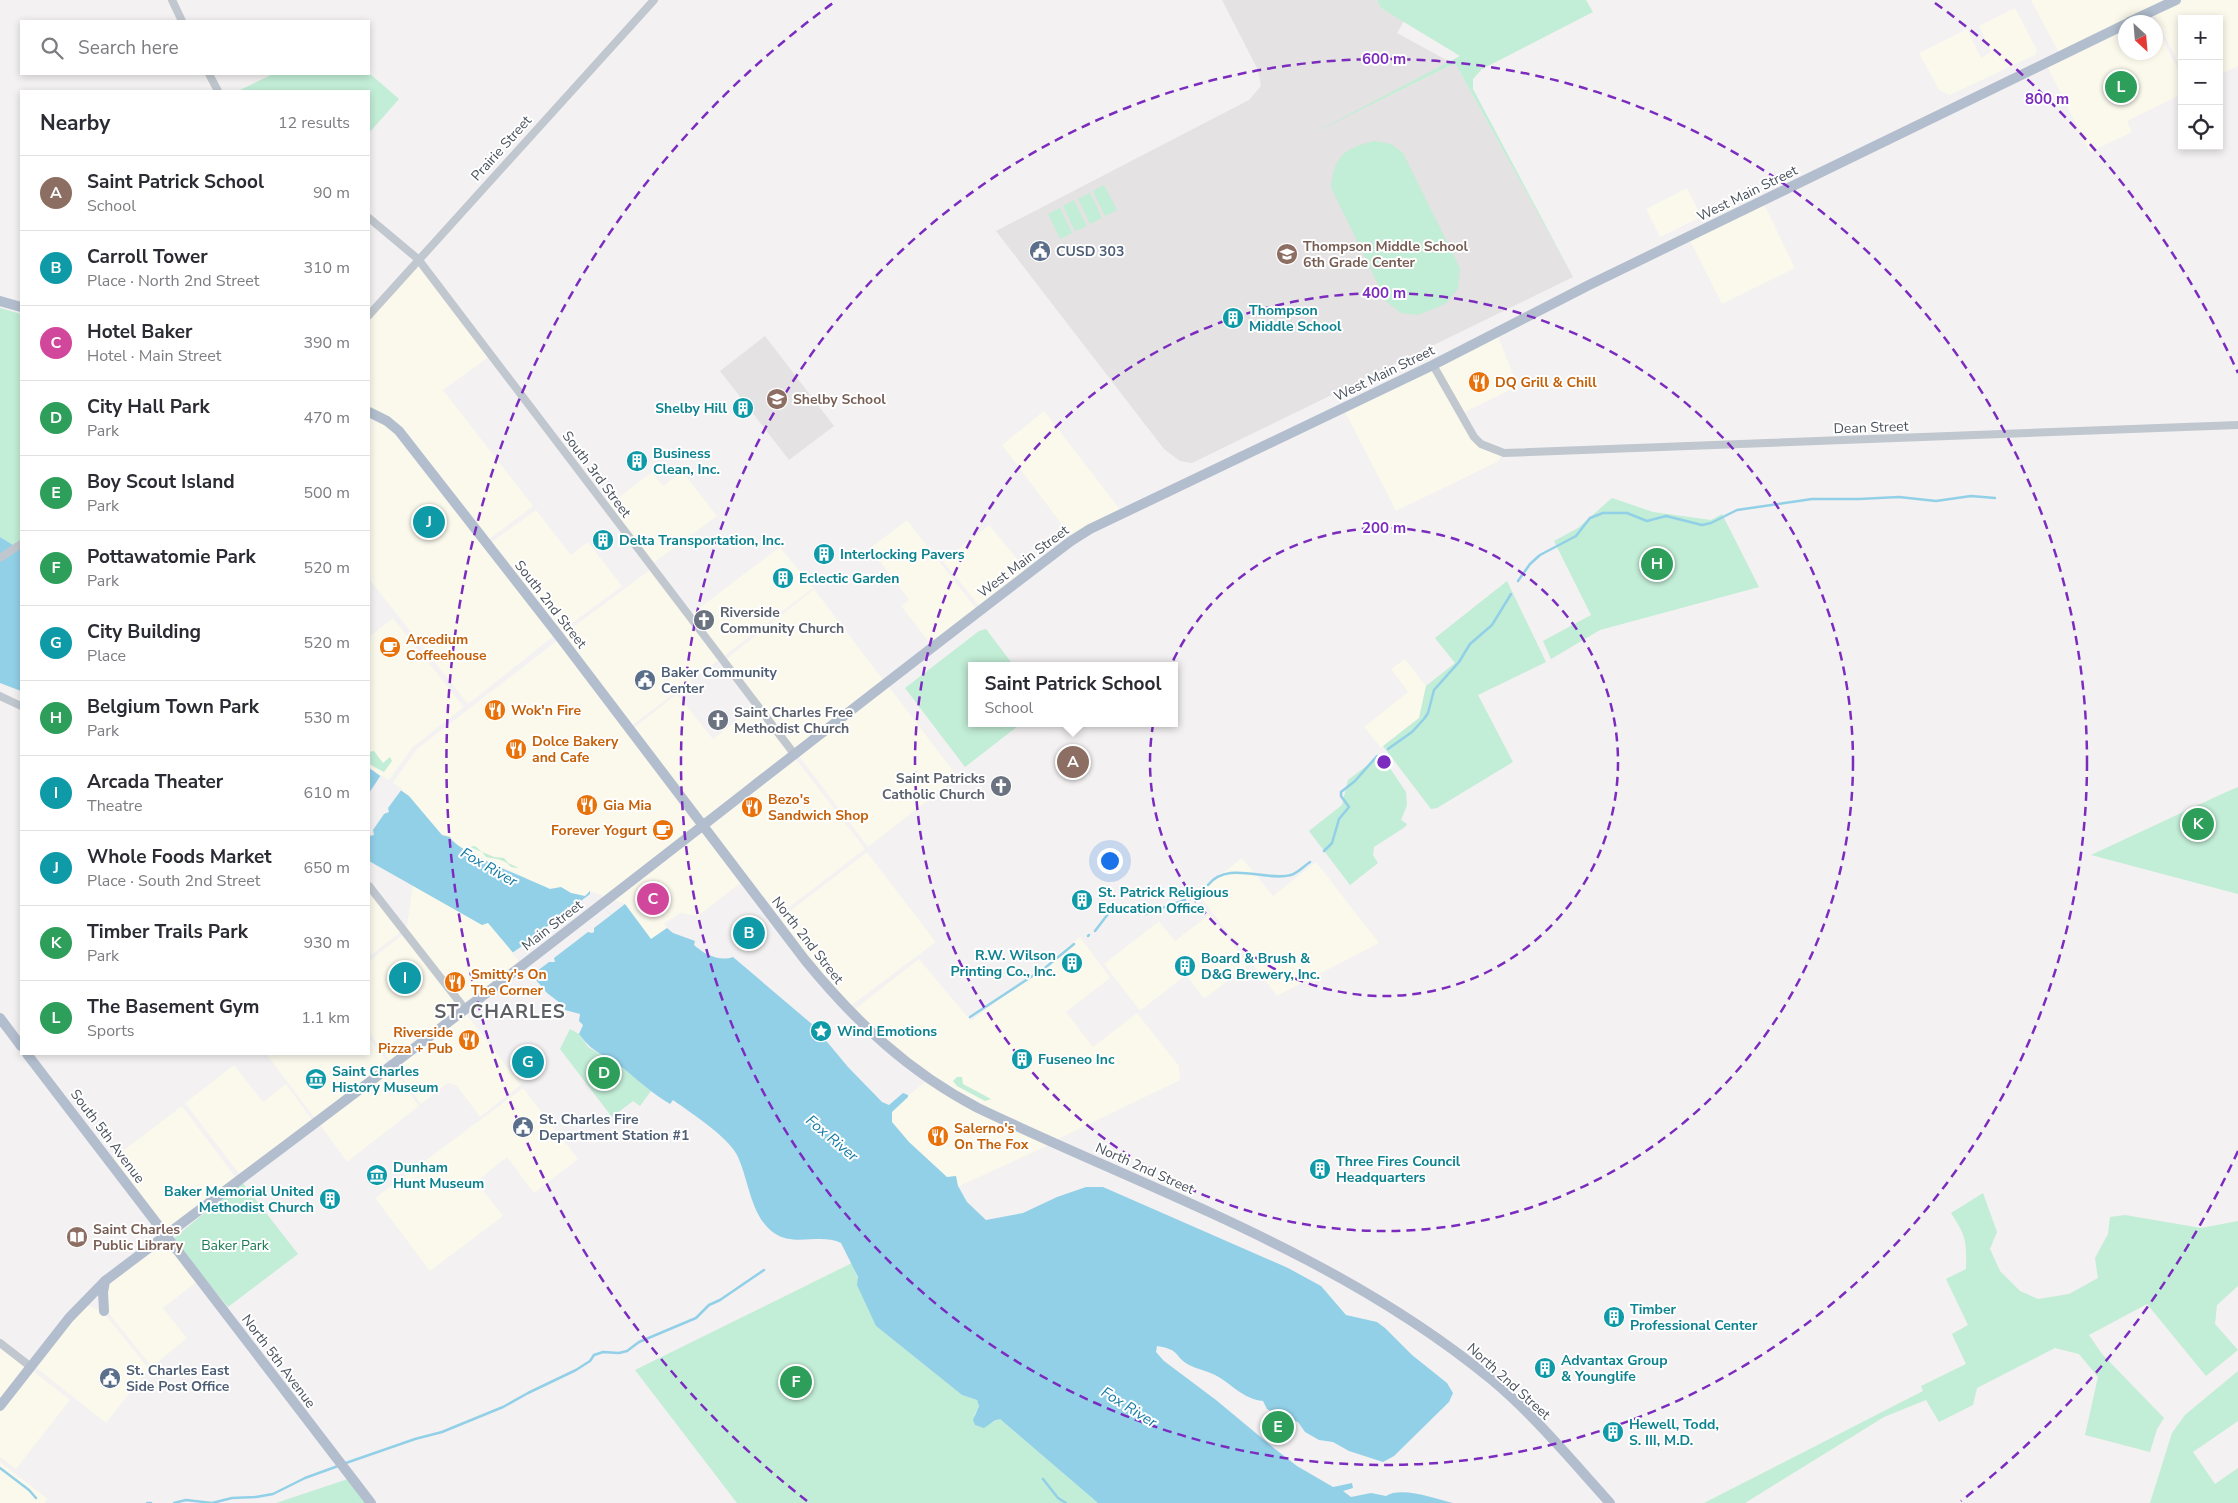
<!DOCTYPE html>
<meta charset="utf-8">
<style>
body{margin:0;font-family:"Nunito Sans",sans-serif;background:#f7f7f7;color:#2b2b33}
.controls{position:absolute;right:15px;top:15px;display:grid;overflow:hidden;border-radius:0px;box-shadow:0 2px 8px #0003}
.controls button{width:45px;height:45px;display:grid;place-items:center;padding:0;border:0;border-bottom:1px solid #e1e1e2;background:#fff;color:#2b2b33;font:25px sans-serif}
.compass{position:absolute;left:2118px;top:15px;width:45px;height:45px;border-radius:50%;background:#fff;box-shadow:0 2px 8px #0003;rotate:154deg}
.you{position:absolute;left:1109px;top:860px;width:18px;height:18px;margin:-12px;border:4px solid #fff;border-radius:50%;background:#1a73e8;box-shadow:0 0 0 8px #1a73e833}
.badge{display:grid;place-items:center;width:32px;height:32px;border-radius:50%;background:#1a73e8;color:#fff;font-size:16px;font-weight:700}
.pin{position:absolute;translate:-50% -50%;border:2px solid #fff;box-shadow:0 1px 5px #0006}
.popup{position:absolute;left:968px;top:662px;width:210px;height:65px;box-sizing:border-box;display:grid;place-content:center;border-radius:0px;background:#fff;filter:drop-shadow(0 1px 4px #0005);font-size:16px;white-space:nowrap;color:#7c7c81}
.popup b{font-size:19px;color:#2b2b33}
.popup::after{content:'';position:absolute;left:50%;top:100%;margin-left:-10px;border:10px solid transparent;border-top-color:#fff}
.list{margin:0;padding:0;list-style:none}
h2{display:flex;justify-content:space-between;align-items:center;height:65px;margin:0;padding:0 20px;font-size:21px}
h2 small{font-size:16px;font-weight:400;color:#7c7c81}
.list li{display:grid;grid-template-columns:32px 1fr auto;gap:15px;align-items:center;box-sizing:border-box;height:75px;padding:0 20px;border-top:1px solid #e1e1e2}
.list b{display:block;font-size:19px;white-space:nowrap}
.list p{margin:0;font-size:16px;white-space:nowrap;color:#7c7c81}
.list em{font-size:16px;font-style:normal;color:#7c7c81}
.icon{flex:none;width:28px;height:28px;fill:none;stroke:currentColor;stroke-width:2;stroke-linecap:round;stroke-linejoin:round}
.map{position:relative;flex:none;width:2238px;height:1503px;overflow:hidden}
.search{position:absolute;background:#fff;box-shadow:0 2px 8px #0003;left:20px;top:20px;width:350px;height:55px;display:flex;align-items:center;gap:12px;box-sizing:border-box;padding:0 18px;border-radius:0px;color:#7c7c81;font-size:19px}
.panel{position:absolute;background:#fff;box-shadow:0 2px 8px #0003;left:20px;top:90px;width:350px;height:965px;border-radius:0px}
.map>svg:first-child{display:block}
.commercial{fill:#fbf8ec}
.education{fill:#e4e2e2}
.green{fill:#c2edd6}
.water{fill:#92d0e8}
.pier{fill:#f3f1f1}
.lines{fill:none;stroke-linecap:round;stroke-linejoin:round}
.stream{stroke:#92d0e8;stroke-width:2.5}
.minor{stroke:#c0c7ce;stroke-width:8}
.major{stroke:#b2bece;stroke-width:10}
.ring{fill:none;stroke:#7b2cbf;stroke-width:2.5;stroke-dasharray:9 6}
.labels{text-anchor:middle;stroke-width:4;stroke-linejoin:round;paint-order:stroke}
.street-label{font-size:14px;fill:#4a525d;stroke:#fff}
.education-label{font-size:14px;font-weight:bold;fill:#785e54;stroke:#fff;text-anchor:start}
.service-label{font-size:14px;font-weight:bold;fill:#4e5e75;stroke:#fff;text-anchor:start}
.culture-label{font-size:14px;font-weight:bold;fill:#0d838f;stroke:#fff;text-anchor:start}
.food-label{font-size:14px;font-weight:bold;fill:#c56008;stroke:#fff;text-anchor:start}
.worship-label{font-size:14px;font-weight:bold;fill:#5b616d;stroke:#fff;text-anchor:start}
.park-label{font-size:14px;fill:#1d7c53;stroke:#fff}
.water-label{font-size:15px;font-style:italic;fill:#157ca5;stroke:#fff}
.district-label{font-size:19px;font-weight:bold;letter-spacing:1px;fill:#5d6065;stroke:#fff}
.centre{fill:#7b2cbf;stroke:#fff;stroke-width:2.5}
.ring-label{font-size:15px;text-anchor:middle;font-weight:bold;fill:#7b2cbf;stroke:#fff;stroke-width:4;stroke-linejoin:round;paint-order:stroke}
</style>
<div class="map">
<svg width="2238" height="1503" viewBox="0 0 2238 1503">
<rect width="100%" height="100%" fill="#f3f1f1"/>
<g class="commercial">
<polygon points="2031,0 2170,0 2059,53"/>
<polygon points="2181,0 2238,0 2238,66 2219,75 2219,19 2182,19 2182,70 2153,13"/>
<polygon points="2015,8 2037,50 2035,55 1950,95 1939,90 1919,53 1967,29 1981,58 1991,52 1979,26"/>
<polygon points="2156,26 2182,78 2182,94 2127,121 2132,132 2090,152 2047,66 2125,27 2126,52 2156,52"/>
<polygon points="1687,188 1700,214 1697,219 1660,237 1646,209"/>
<polygon points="1763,202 1795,268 1722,304 1689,239"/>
<polygon points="418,263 490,356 443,390 533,506 488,540 400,429 369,410 369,319"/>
<polygon points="1497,334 1518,386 1463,413 1436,367"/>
<polygon points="1433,367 1473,437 1502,454 1499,461 1396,511 1344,410"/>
<polygon points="1044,411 1122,512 1072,538 1002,445"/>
<polygon points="369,416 398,433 555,635 468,704 369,579"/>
<polygon points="682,471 717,516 652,564 607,506 652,472 663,486"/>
<polygon points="536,510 571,555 588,542 622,586 559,633 489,544"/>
<polygon points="907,520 978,611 932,646 901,606 909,600 870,548"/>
<polygon points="989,525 1028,572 981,608 943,561"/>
<polygon points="780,547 813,588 723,657 690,615"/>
<polygon points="651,569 720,659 630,727 561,636"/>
<polygon points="814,589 884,681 796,752 725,660"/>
<polygon points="393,618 464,707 413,747 388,781 369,768 369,637"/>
<polygon points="558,640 700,824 606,897 590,891 585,896 571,893 561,887 550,889 459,847 450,838 437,831 409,796 392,784 417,749"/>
<polygon points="1405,659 1426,686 1419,718 1381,748 1364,727 1408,692 1391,669"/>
<polygon points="887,684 958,777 868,847 798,755"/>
<polygon points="677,694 713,739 754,707 792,754 703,822 631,730"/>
<polygon points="795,758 865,849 775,918 743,881 698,916 680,913 664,924 667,928 651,939 625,904 612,899"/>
<polygon points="867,852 936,942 848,1008 777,921"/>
<polygon points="1242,858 1273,896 1316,862 1379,943 1277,996 1197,893"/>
<polygon points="413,884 482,925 488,922 521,963 391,1062 369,1033 369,961 406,932"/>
<polygon points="369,889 402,931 369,957"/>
<polygon points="1210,914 1249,965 1204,999 1186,975 1140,1011 1104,964 1159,921 1175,941"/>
<polygon points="1080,937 1110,978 1066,1012 1093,1047 1137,1013 1179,1066 1180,1080 1056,1140 1002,1117 939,1083 851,1012 919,959 971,1021"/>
<polygon points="464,1011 521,1085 480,1117 457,1086 448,1083 421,1104 393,1065"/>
<polygon points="369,1038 389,1064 316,1120 266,1054 369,1054"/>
<polygon points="234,1065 263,1102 286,1084 313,1121 241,1176 185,1103"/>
<polygon points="391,1067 419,1106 347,1162 318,1122"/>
<polygon points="927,1080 1051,1144 955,1188 880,1120"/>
<polygon points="523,1088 578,1159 534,1193 507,1157 476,1182 503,1216 430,1271 375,1198"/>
<polygon points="182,1106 237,1179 165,1233 112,1159"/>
<polygon points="164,1240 198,1281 163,1308 187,1338 152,1367 106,1310 107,1282"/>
<polygon points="90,1306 104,1313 149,1369 106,1423 34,1366 78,1310"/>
<polygon points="0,1345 29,1367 0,1400"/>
<polygon points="32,1370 70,1400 16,1469 0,1457 0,1408"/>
<polygon points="0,1462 48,1499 45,1503 0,1503"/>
</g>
<g class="education">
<polygon points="1222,0 1377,0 1381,8 1404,21 1397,33 1450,62 1338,121 1455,63 1573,277 1192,463 1180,461 1164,449 996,231 1249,100 1261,86 1258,70"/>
<polygon points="765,336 834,426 789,460 720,371"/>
</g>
<g class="green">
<polygon points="1377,0 1586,0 1593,12 1482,69 1473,79 1473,89 1573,277 1455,63 1308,136 1460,56 1381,8"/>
<polygon points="369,73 399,99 369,133 369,91 238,91 273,74"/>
<path d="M 1375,141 L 1391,144 L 1403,153 L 1460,268 L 1458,289 L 1445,304 L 1418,315 L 1401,313 L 1386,301 L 1331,187 C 1334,155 1345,148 1375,141 Z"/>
<polygon points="1104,185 1117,210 1105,216 1093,191"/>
<polygon points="1090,193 1102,218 1090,224 1078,199"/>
<polygon points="1074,200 1087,226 1075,231 1063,206"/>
<polygon points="1060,208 1072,233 1060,239 1048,214"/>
<polygon points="0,308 21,314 21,542 14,546 0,537"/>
<polygon points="1612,498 1653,512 1711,520 1722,514 1759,587 1600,630 1551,659 1543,641 1591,615 1554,541 1578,528"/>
<polygon points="1507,581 1546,662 1478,695 1513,762 1437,808 1431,809 1383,746 1419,718 1426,686 1455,663 1435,638"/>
<polygon points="986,629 1014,666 972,666 972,723 1022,723 965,767 905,688 979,631"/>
<polygon points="374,751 383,763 390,757 392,761 384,772 369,764 369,752"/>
<polygon points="1381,755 1406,792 1407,805 1401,820 1407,824 1405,827 1374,847 1373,855 1378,863 1350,885 1309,831 1342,805 1348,780"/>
<polygon points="2238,787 2238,894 2091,855 2224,793"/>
<path d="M 475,846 L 482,852 L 494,857 L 504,858 L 508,863 L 519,868 L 511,867 C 504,859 496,859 486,857 L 482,852 L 470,847 Z"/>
<polygon points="570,1029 579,1034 588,1047 625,1070 651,1091 640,1106 633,1101 612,1117 560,1049"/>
<polygon points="957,1077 962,1077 963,1084 991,1099 985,1101 957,1086 953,1081"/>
<polygon points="242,1182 298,1254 228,1307 173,1239"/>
<path d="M 1983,1193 L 1997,1232 L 1990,1249 L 2000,1271 L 2020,1291 L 2038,1299 L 2069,1294 L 2098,1278 L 2095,1258 L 2108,1234 L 2110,1217 L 2125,1215 L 2201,1228 L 2238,1221 L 2238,1286 L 2217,1305 L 2215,1324 L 2238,1350 L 2206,1376 L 2147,1304 L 2089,1335 L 2102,1354 L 2164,1418 L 2157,1429 L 2150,1452 L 2085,1435 L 2098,1377 L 2079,1354 L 2055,1348 L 1977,1388 L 1973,1405 L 1939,1422 L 1926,1400 L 1884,1417 L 1745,1503 L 1704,1503 L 1923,1391 L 1921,1386 L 1966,1364 L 1952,1334 L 1968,1325 L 1946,1279 L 1966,1269 C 1967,1241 1966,1236 1951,1213 Z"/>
<polygon points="852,1263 876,1326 962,1395 977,1400 979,1406 974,1416 991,1423 1000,1419 1098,1503 737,1503 635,1370"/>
<polygon points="2238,1371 2238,1421 2193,1452 2215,1484 2238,1468 2238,1503 2150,1503 2172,1433 2185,1415"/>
<polygon points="348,1479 366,1503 276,1503"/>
</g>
<g class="water">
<polygon points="0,537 21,550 21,691 0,683"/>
<path d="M 369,768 L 409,796 L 442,835 L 450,837 C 456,852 532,880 550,889 L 561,887 L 571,893 L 585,896 L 590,891 L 590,895 L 611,915 L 625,904 L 651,939 L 667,928 L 673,933 L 695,941 L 694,945 C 704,954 719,962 733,957 L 813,1025 L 848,1067 L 882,1102 L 889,1105 L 903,1093 L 908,1095 L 908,1097 L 892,1112 L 892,1122 L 909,1142 L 947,1177 L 956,1176 L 958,1186 L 967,1202 L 986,1220 L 1023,1213 L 1057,1197 L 1086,1187 L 1103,1187 L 1288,1268 L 1321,1286 L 1346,1315 L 1377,1322 L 1385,1328 L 1412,1355 L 1447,1383 L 1453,1393 L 1449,1402 L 1394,1456 L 1383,1462 L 1349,1451 L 1333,1442 L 1319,1440 L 1305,1432 L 1298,1422 L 1278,1415 L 1267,1409 L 1263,1401 C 1243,1399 1232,1384 1215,1375 C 1207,1371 1197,1369 1189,1365 C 1173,1356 1182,1350 1157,1346 L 1156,1352 L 1164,1361 L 1216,1400 L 1275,1449 L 1297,1466 L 1333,1487 L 1352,1483 L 1353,1488 L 1343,1491 L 1351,1497 L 1371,1493 L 1386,1496 C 1402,1486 1435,1499 1453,1503 L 1098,1503 L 1000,1419 L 994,1421 L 984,1428 L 975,1425 L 973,1420 L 979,1406 L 977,1400 L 962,1395 L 876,1326 L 857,1285 L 858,1277 L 841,1243 C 821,1233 794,1247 774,1233 C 750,1216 749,1179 737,1155 C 728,1137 690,1112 673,1100 L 670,1104 C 653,1094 639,1081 624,1069 C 606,1054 595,1056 579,1034 L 583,1025 L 579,1021 L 580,1014 L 565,1010 L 564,1006 L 547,993 L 488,923 L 482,925 L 369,861 Z"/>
</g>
<g class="pier">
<polygon points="381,775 402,789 388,808 389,812 384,814 373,830 374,835 369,836 369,793"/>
<polygon points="590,894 611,915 594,928 594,932 592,933 588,932 554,958 555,962 549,962 532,975 512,953 528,942 527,937 533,937 548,926 548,923 552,923 567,911 567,907 573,907"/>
</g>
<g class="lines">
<g class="stream">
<polyline points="1518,581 1530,564 1540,555 1576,536 1590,518 1603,513 1627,513 1647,521 1666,516 1702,525 1711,523 1737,510 1812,499 1859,499 1899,497 1936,501 1971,496 1995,498"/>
<polyline points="1388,749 1412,732 1424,719 1428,713 1434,690 1459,662 1470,644 1492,625 1511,594"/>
<polyline points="1324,851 1332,843 1339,819 1349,807 1341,796 1341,792 1355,781 1377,756"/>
<path d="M 1208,885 C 1228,860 1265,882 1291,875 C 1298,873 1304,866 1310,862"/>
<polyline points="1095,931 1108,914 1115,911 1146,914 1185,900"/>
<polyline points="1088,936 1089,935"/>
<polyline points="970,1017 1046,967 1074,944"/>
<polyline points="343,1464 415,1439 442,1432 503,1407 528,1393 576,1370 590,1361 594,1355 603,1352 619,1353 627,1351 639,1342 696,1318 709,1305 720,1300 764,1270"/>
<polyline points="0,1468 29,1490 36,1498"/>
<polyline points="1043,1479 1058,1498 1066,1503"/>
<polyline points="147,1503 151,1503"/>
<polyline points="174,1503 186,1500 212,1503 232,1498 256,1497 273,1494 305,1478 338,1466"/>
</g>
<g class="minor">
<polyline points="172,0 182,21"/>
<polyline points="209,74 218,91"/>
<polyline points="369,218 418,259 795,755"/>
<polyline points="369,315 654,0"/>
<polyline points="1433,365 1474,437 1481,444 1504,453 2238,425"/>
<polyline points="0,558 21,544"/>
<polyline points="0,696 21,706"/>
<polyline points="369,886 465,1009"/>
<polyline points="0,1343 31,1367"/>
</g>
<g class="major">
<polyline points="2129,22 2176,0"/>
<polyline points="0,301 21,307"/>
<path d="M 369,412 L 387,421 L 399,431 L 559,636 L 805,960 C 855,1021 907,1071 978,1108 C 1152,1191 1341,1255 1492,1380 C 1535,1416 1572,1461 1610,1503"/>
<polyline points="0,1018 21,1046"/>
<path d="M 27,1054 C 142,1203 256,1354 371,1503"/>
<polyline points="104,1311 103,1292 105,1281"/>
<path d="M 0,1406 L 69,1318 L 105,1281 C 242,1178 379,1076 515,971 C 701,828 884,683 1071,541 L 1090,529 L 1433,365 L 1589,285 L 2126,24"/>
</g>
</g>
<g class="ring">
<circle cx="1384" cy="762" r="234"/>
<circle cx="1384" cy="762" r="469"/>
<circle cx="1384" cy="762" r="703"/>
<path d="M2238 1151A938 938 0 0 1 1961 1501M807 1501A938 938 0 0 1 833 3M1935 3A938 938 0 0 1 2238 373"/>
</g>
<defs>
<g id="civic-disc" transform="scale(1.125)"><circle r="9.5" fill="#5c6f8a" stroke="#fff"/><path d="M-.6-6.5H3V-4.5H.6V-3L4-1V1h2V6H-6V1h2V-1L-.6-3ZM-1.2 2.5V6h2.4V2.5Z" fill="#fff"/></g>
<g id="school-disc" transform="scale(1.125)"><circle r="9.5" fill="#8d6e63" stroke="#fff"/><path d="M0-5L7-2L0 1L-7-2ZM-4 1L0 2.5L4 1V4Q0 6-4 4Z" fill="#fff"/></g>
<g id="building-disc" transform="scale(1.125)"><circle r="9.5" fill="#0f9aa8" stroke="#fff"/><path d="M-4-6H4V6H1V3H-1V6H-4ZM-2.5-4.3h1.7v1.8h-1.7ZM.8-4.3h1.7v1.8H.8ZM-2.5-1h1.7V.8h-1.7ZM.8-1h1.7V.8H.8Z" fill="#fff"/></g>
<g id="restaurant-disc" transform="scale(1.125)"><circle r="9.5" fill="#e8710a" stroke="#fff"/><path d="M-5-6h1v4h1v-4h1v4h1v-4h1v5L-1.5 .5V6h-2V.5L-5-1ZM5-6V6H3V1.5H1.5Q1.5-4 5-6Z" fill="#fff"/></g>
<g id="church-disc" transform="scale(1.125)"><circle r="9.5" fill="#6b7280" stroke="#fff"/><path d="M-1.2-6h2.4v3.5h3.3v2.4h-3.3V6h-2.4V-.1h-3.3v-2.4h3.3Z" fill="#fff"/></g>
<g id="cafe-disc" transform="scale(1.125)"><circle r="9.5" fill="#e8710a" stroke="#fff"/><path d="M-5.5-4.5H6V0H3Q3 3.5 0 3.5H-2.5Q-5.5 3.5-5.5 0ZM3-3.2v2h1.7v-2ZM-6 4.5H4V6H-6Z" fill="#fff"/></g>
<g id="sight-disc" transform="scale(1.125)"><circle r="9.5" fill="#0f9aa8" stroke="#fff"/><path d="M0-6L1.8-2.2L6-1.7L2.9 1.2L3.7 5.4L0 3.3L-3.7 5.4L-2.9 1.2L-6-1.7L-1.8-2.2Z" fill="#fff"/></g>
<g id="museum-disc" transform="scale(1.125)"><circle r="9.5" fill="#0f9aa8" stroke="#fff"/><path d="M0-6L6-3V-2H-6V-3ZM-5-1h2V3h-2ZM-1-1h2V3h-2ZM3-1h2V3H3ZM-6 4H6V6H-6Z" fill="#fff"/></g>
<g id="library-disc" transform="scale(1.125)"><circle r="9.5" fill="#8d6e63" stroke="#fff"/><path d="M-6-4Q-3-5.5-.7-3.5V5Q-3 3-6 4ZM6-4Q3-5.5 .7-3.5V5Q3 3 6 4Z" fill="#fff"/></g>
</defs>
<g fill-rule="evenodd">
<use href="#civic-disc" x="1040" y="251"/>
<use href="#school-disc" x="1287" y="254"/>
<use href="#building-disc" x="1233" y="318"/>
<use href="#restaurant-disc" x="1479" y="382"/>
<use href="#school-disc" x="777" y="399"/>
<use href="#building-disc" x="743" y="408"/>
<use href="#building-disc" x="637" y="461"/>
<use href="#building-disc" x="603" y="540"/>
<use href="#building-disc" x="824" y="554"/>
<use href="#building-disc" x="783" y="578"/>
<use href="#church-disc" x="704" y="620"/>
<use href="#cafe-disc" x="390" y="647"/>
<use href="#civic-disc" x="645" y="680"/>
<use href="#restaurant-disc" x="495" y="710"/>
<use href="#church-disc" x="718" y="720"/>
<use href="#restaurant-disc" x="516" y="749"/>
<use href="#church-disc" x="1001" y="786"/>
<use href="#restaurant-disc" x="587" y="805"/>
<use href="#restaurant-disc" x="752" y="807"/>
<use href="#cafe-disc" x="663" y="830"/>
<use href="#building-disc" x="1082" y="900"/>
<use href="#building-disc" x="1072" y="963"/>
<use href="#building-disc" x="1185" y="966"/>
<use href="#restaurant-disc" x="455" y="982"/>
<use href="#sight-disc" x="821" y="1031"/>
<use href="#restaurant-disc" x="469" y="1040"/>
<use href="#building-disc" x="1022" y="1059"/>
<use href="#museum-disc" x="316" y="1079"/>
<use href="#civic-disc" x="523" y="1127"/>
<use href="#restaurant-disc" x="938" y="1136"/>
<use href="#building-disc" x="1320" y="1169"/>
<use href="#museum-disc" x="377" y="1175"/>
<use href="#building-disc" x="330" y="1199"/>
<use href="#library-disc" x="77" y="1237"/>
<use href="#building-disc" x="1614" y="1317"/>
<use href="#building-disc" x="1545" y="1368"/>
<use href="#civic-disc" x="110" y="1378"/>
<use href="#building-disc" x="1613" y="1432"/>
</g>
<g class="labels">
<g class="street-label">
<text transform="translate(501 148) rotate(-48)" y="5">Prairie Street</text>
<text transform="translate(1747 193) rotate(-26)" y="5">West Main Street</text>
<text transform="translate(1384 373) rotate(-26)" y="5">West Main Street</text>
<text transform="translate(1871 427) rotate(-2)" y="5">Dean Street</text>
<text transform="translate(597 474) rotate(53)" y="5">South 3rd Street</text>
<text transform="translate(1023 561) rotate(-37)" y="5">West Main Street</text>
<text transform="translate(551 604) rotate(52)" y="5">South 2nd Street</text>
<text transform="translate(552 925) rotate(-38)" y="5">Main Street</text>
<text transform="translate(808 940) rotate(52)" y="5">North 2nd Street</text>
<text transform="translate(108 1136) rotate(53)" y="5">South 5th Avenue</text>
<text transform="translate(1145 1168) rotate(24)" y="5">North 2nd Street</text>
<text transform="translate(279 1361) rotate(53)" y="5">North 5th Avenue</text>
<text transform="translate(1509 1381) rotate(42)" y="5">North 2nd Street</text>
</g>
<g class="education-label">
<text x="1303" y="251">Thompson Middle School<tspan x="1303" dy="16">6th Grade Center</tspan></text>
<text x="793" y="404">Shelby School</text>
<text x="93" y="1234">Saint Charles<tspan x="93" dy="16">Public Library</tspan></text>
</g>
<g class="service-label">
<text x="1056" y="256">CUSD 303</text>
<text x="661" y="677">Baker Community<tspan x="661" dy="16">Center</tspan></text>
<text x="539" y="1124">St. Charles Fire<tspan x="539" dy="16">Department Station #1</tspan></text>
<text x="126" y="1375">St. Charles East<tspan x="126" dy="16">Side Post Office</tspan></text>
</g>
<g class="culture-label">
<text x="1249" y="315">Thompson<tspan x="1249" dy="16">Middle School</tspan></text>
<text x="727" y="413" text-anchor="end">Shelby Hill</text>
<text x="653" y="458">Business<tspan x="653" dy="16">Clean, Inc.</tspan></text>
<text x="619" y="545">Delta Transportation, Inc.</text>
<text x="840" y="559">Interlocking Pavers</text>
<text x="799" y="583">Eclectic Garden</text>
<text x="1098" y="897">St. Patrick Religious<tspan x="1098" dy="16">Education Office</tspan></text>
<text x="1056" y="960" text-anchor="end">R.W. Wilson<tspan x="1056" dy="16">Printing Co., Inc.</tspan></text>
<text x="1201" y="963">Board &amp; Brush &amp;<tspan x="1201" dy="16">D&amp;G Brewery, Inc.</tspan></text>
<text x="837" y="1036">Wind Emotions</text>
<text x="1038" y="1064">Fuseneo Inc</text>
<text x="332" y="1076">Saint Charles<tspan x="332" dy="16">History Museum</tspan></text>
<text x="1336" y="1166">Three Fires Council<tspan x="1336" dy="16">Headquarters</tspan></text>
<text x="393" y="1172">Dunham<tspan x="393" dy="16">Hunt Museum</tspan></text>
<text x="314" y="1196" text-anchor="end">Baker Memorial United<tspan x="314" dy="16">Methodist Church</tspan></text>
<text x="1630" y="1314">Timber<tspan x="1630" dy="16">Professional Center</tspan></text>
<text x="1561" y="1365">Advantax Group<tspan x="1561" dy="16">&amp; Younglife</tspan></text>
<text x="1629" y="1429">Hewell, Todd,<tspan x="1629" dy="16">S. III, M.D.</tspan></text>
</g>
<g class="food-label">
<text x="1495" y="387">DQ Grill &amp; Chill</text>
<text x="406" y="644">Arcedium<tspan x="406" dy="16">Coffeehouse</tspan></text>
<text x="511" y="715">Wok'n Fire</text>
<text x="532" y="746">Dolce Bakery<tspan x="532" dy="16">and Cafe</tspan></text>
<text x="768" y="804">Bezo's<tspan x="768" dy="16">Sandwich Shop</tspan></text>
<text x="603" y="810">Gia Mia</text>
<text x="647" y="835" text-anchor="end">Forever Yogurt</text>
<text x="471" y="979">Smitty's On<tspan x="471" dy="16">The Corner</tspan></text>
<text x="453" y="1037" text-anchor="end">Riverside<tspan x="453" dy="16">Pizza + Pub</tspan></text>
<text x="954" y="1133">Salerno's<tspan x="954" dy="16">On The Fox</tspan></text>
</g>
<g class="worship-label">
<text x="720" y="617">Riverside<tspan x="720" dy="16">Community Church</tspan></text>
<text x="734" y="717">Saint Charles Free<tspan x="734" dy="16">Methodist Church</tspan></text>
<text x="985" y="783" text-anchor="end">Saint Patricks<tspan x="985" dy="16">Catholic Church</tspan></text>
</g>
<g class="park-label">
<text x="235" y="1250">Baker Park</text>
</g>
<g class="water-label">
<text transform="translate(489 867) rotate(30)" y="5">Fox River</text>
<text transform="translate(832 1138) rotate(40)" y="5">Fox River</text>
<text transform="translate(1129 1407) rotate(32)" y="5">Fox River</text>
</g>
<g class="district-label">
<text x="500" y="1018">ST. CHARLES</text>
</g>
</g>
<circle cx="1384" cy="762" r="8" class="centre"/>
<g class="ring-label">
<text x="1384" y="64">600 m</text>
<text x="2047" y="104">800 m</text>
<text x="1384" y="298">400 m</text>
<text x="1384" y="533">200 m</text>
</g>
</svg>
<div class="controls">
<button>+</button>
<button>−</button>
<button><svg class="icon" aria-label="locate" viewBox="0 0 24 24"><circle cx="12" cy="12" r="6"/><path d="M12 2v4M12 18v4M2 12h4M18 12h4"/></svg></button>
</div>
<svg class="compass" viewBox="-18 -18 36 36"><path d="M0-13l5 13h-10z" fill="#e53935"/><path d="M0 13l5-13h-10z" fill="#7c7c81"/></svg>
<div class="you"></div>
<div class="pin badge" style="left:1073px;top:762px;background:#8d6e63">A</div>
<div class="popup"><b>Saint Patrick School</b>School</div>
<div class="pin badge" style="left:749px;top:933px;background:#0f9aa8">B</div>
<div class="pin badge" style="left:653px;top:899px;background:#d1479c">C</div>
<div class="pin badge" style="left:604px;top:1073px;background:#2e9e5b">D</div>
<div class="pin badge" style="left:1278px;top:1427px;background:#2e9e5b">E</div>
<div class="pin badge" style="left:796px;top:1382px;background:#2e9e5b">F</div>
<div class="pin badge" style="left:528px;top:1062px;background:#0f9aa8">G</div>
<div class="pin badge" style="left:1657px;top:564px;background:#2e9e5b">H</div>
<div class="pin badge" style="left:405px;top:978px;background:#0f9aa8">I</div>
<div class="pin badge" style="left:429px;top:522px;background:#0f9aa8">J</div>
<div class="pin badge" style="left:2198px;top:824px;background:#2e9e5b">K</div>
<div class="pin badge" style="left:2121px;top:87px;background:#2e9e5b">L</div>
<div class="search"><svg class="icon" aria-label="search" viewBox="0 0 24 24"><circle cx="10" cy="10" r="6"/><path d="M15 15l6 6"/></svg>Search here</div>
<section class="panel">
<h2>Nearby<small>12 results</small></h2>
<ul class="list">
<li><span class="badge" style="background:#8d6e63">A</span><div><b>Saint Patrick School</b><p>School</p></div><em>90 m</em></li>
<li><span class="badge" style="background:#0f9aa8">B</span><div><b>Carroll Tower</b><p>Place · North 2nd Street</p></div><em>310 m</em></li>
<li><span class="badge" style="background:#d1479c">C</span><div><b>Hotel Baker</b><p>Hotel · Main Street</p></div><em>390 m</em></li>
<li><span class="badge" style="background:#2e9e5b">D</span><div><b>City Hall Park</b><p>Park</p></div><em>470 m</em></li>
<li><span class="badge" style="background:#2e9e5b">E</span><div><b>Boy Scout Island</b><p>Park</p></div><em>500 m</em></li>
<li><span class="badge" style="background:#2e9e5b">F</span><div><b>Pottawatomie Park</b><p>Park</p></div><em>520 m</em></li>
<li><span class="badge" style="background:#0f9aa8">G</span><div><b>City Building</b><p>Place</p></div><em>520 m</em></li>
<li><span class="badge" style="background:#2e9e5b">H</span><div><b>Belgium Town Park</b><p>Park</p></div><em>530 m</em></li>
<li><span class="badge" style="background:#0f9aa8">I</span><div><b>Arcada Theater</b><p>Theatre</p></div><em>610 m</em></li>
<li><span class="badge" style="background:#0f9aa8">J</span><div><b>Whole Foods Market</b><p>Place · South 2nd Street</p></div><em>650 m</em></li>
<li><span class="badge" style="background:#2e9e5b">K</span><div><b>Timber Trails Park</b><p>Park</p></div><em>930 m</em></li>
<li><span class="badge" style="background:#2e9e5b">L</span><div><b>The Basement Gym</b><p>Sports</p></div><em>1.1 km</em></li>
</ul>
</section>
</div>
